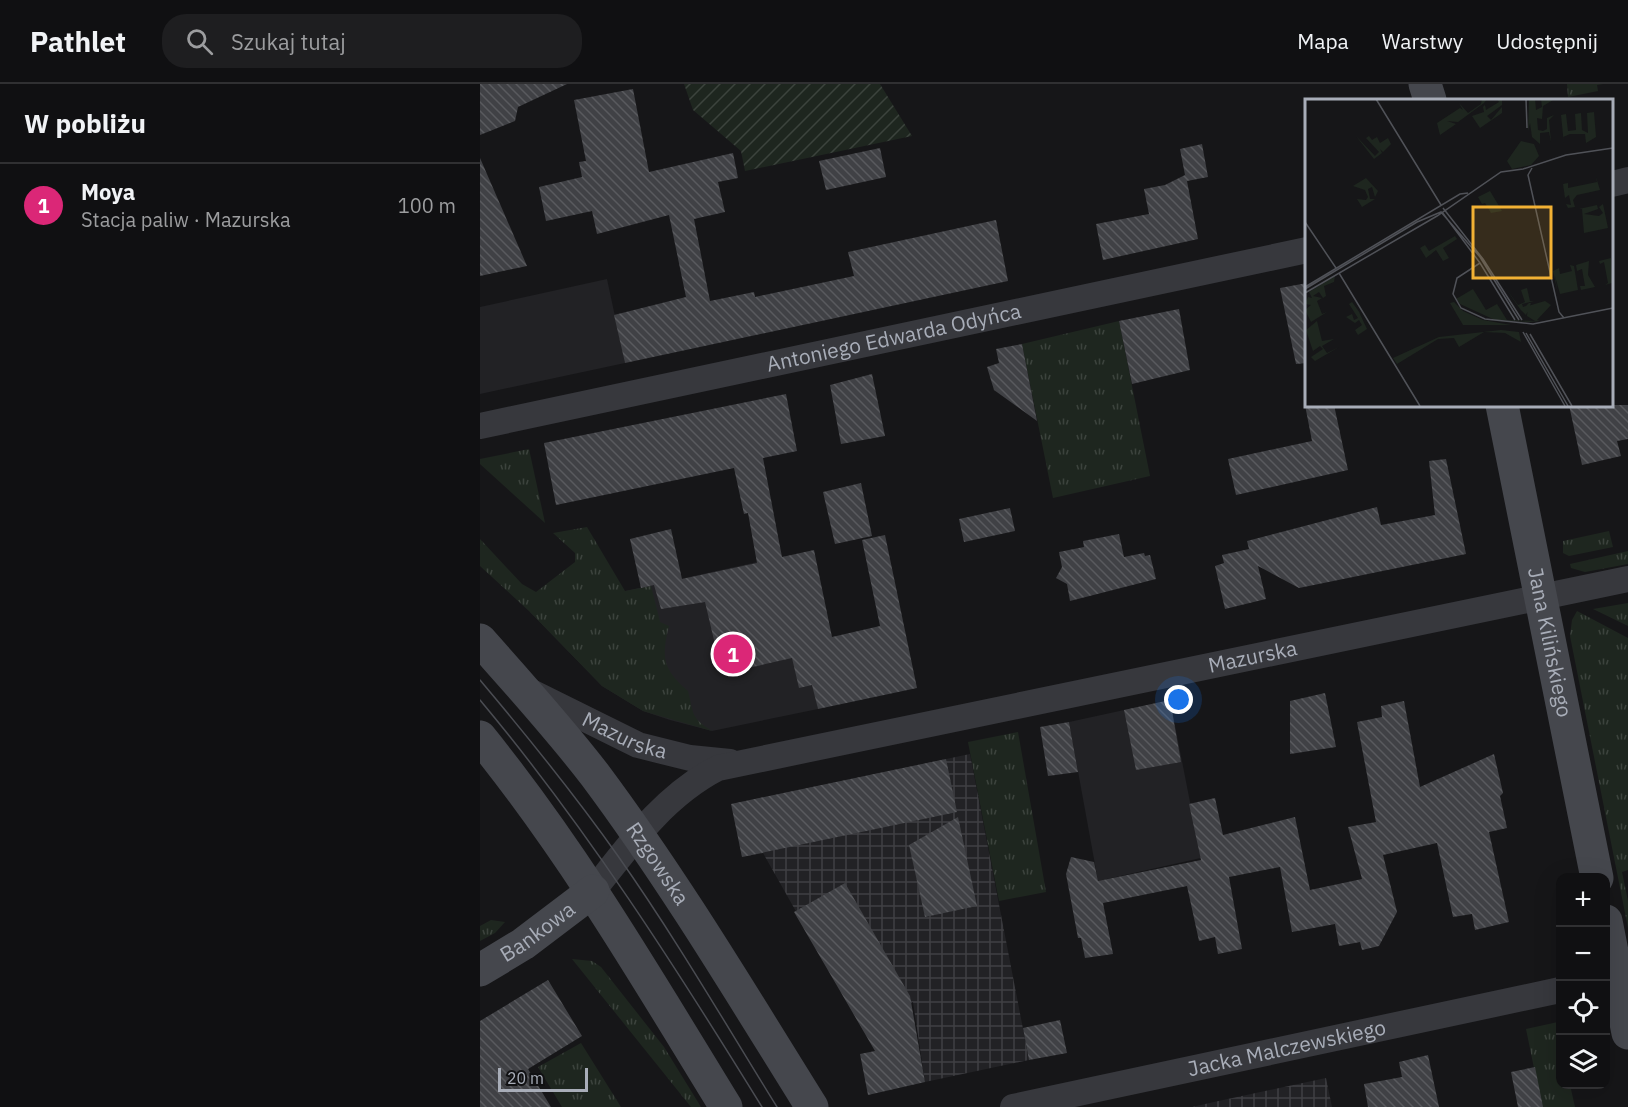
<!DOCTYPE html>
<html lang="pl">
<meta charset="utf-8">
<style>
body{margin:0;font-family:"IBM Plex Sans",sans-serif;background:#1e1e20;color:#f1f3f6}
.controls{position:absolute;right:18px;bottom:18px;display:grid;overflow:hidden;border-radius:12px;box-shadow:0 6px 24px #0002}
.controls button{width:54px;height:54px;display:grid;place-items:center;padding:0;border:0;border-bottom:2px solid #303032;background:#101012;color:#f1f3f6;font:30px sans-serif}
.scale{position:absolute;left:18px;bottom:15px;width:90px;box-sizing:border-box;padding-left:6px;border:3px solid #a8adb8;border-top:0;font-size:16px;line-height:21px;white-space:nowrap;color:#a8adb8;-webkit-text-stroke:4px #111113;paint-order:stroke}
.you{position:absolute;left:699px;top:616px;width:21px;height:21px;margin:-15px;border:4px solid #fff;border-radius:50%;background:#1a73e8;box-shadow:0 0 0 9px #1a73e833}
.badge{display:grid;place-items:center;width:39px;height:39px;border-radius:50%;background:#db2777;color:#fff;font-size:20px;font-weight:700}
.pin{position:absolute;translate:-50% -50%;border:3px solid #fff;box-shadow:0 2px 6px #0006}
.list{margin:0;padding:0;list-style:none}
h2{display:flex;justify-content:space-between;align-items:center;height:78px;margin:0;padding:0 24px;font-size:26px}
h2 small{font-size:20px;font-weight:400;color:#9c9d9f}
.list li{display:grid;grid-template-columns:39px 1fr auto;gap:18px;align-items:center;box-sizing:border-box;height:84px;padding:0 24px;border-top:2px solid #303032}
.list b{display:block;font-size:22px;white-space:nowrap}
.list p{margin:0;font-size:20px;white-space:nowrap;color:#9c9d9f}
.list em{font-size:20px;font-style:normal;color:#9c9d9f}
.icon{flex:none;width:33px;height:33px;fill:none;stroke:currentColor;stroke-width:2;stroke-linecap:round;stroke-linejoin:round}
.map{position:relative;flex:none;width:1148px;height:1023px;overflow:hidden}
header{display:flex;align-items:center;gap:36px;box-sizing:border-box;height:84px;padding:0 30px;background:#101012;border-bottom:2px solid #303032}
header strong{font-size:28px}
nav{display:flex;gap:33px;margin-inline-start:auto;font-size:21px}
.search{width:420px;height:54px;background:#1e1e20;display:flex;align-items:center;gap:15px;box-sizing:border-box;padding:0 21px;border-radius:24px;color:#9c9d9f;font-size:22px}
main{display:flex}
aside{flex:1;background:#101012}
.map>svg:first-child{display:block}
.built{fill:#222225}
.industrial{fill:url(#industrial-grid)}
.grass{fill:url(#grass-tufts)}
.garden{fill:url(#garden-furrows)}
.building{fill:url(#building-back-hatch)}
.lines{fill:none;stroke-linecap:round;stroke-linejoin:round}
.street{stroke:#37383d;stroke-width:26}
.secondary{stroke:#45474d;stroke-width:33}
.tram{stroke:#4a4c52;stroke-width:1.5}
.labels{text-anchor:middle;stroke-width:4.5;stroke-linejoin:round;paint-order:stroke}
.street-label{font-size:21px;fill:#a8adb8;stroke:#111113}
.inset-road{fill:none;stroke:#505258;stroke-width:1.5}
.view{fill:#f2b134;fill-opacity:0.15;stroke:#f2b134;stroke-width:3}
.inset-edge{fill:none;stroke:#a8adb8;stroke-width:3}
</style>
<header>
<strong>Pathlet</strong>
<div class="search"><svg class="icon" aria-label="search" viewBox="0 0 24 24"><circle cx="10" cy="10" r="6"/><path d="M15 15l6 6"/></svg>Szukaj tutaj</div>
<nav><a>Mapa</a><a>Warstwy</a><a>Udostępnij</a></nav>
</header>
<main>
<aside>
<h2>W pobliżu<small></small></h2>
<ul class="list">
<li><span class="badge">1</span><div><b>Moya</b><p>Stacja paliw · Mazurska</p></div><em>100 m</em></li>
</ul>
</aside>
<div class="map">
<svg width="1148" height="1023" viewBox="0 0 1148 1023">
<defs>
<pattern id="industrial-grid" width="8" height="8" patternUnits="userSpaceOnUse" patternTransform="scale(1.5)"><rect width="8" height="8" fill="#222225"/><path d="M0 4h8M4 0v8" fill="none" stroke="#3f3f43"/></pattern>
<pattern id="grass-tufts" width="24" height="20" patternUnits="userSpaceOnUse" patternTransform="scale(1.5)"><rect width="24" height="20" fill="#1e261f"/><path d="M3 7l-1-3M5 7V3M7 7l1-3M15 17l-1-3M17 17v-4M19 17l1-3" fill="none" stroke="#3c433d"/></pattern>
<pattern id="garden-furrows" width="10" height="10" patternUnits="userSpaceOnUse" patternTransform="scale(1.5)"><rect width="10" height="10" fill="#1e261f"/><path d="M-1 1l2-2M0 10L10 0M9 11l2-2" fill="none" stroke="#3c433d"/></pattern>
<pattern id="building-back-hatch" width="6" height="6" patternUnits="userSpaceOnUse" patternTransform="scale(1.5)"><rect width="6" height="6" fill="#404145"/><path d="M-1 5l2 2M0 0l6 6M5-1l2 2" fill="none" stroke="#595a5e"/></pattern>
</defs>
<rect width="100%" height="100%" fill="#161618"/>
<g class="built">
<polygon points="127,195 145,279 0,310 0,223"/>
<polygon points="305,472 338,625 232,647 190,636 163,627 122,602 50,528"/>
<polygon points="690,616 721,774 618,797 589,638"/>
</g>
<g class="industrial">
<polygon points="490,670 549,976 445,998 433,918 383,946 283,769 262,773 252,720"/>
<polygon points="846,994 852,1023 712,1023 734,1018"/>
</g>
<g class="grass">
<polygon points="1087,0 1123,0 1117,1 1118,7 1088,13"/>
<polygon points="639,237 670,392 573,414 542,260"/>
<polygon points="49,365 65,439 0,380 0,375"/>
<path d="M 107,443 L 145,507 L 171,502 L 180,538 L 189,542 C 181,574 183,585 208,607 C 214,630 210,633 232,647 L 163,627 L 122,602 L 50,528 L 0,482 L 0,455 L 42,500 L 56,508 L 95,478 L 95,469 L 73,449 Z"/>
<polygon points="1129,447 1133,463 1089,472 1083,469 1083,457"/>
<polygon points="1148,467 1148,480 1105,488 1091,484 1090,480"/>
<polygon points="1148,519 1148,542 1113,525"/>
<polygon points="1097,527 1148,554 1148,786 1142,788 1148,817 1148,844 1090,552 1092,536"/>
<polygon points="538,648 566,808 519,817 488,658"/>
<polygon points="11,836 25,838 15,849 0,857 0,842"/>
<polygon points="92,875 112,877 121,883 184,963 221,1023 211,1023"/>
<polygon points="1078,938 1080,952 1080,1000 1090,1001 1095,1023 1062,1023 1046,945"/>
<polygon points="101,959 141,1023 82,1023 58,983"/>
</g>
<polygon class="garden" points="204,0 400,0 432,52 265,87 261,67 213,26"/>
<g class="building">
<polygon points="0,0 87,0 38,23 35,37 0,51"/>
<polygon points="153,5 169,88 253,69 258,94 238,98 245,128 214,135 230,217 274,208 275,213 374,192 368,168 516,136 528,197 145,279 134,231 206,213 189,131 117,150 112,127 66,137 59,103 102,93 99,78 106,77 94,16"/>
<polygon points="722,60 728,93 707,97 718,155 623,176 616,140 669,130 664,105 685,101 705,91 700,65"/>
<polygon points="400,64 406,93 346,106 339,77"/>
<polygon points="0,74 47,182 0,192"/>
<polygon points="827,199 827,279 816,280 800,204"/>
<polygon points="699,225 710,286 652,300 639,237"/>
<polygon points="542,260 557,337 514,306 507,283 519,279 516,265"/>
<polygon points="392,290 405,352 361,360 350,301"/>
<polygon points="306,310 317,367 283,374 302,473 334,466 352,553 400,542 382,456 405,451 437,604 338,625 332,601 319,604 312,574 242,590 225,518 181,525 174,501 161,504 150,455 191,445 202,495 277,479 268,429 264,430 254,384 76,421 64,359"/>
<polygon points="825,321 854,321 868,386 756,411 748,375 832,357"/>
<polygon points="1089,321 1148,321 1148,355 1137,357 1141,372 1102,381"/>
<polygon points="966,375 986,470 819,504 778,482 786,515 745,525 735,482 744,479 742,471 769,465 767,457 897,423 901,441 955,431 949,377"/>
<polygon points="381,399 392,452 355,460 343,408"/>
<polygon points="530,424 535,447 484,458 479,435"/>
<polygon points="639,450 644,473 664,469 665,472 670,471 676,495 590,517 587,500 576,494 582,483 579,468 604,463 603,457"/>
<polygon points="845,609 856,663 810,670 810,617"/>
<polygon points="690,616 701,678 656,686 644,626"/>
<polygon points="924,617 940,703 1014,670 1023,709 1020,712 1027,744 1009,748 1029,838 995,846 992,830 973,833 957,759 903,771 917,828 899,862 882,866 880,858 859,862 855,840 812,848 800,783 749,793 762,865 738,870 735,853 719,857 707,802 623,819 633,870 605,874 601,854 598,854 586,790 591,773 614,778 618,797 721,776 709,720 735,714 743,751 815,733 830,806 882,795 868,743 896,738 877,638 902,633 901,622"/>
<polygon points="589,638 598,688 568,692 560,643"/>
<polygon points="466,675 477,728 262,773 251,720"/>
<polygon points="478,733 497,822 445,833 429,761"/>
<polygon points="365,799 430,912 445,998 388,1011 380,970 395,967 314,828"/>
<polygon points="68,896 102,952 48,985 71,1023 0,1023 0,937"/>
<polygon points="580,936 587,969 549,976 543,944"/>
<polygon points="948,971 959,1023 888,1023 884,1000 922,993 919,978"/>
<polygon points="1055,983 1063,1023 1038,1023 1031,988"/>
</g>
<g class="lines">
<g class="street">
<polyline points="1132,100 1148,96"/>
<path id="s1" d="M 0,342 L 827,166"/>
<path id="s2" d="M 49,607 L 158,661 L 210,674 L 250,678"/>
<path id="s3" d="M 113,807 C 149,761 185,711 238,684 L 1148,495"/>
<path id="s4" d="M 533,1023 L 1080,906"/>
</g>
<g class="secondary">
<polyline points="945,0 950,16"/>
<path id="s5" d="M 1022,321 L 1117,794"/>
<path id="s6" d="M 0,556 C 39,600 79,644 115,691 C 194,797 262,911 332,1023"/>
<path d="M 0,653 C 94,769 168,896 246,1023"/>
<polyline points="1126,837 1148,949"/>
<path id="s7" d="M 0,886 L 43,860 L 113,807"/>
</g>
<g class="tram">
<path d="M 0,596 C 48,653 95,711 138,772 C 195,853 245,939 297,1023"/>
<path d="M 0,616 C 107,744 195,882 282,1023"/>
</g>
</g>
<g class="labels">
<g class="street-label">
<text dy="7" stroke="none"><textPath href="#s1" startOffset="423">Antoniego Edwarda Odyńca</textPath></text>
<text dy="7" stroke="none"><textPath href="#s5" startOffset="242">Jana Kilińskiego</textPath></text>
<text dy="7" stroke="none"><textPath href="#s3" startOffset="723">Mazurska</textPath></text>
<text dy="7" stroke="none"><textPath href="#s2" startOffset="106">Mazurska</textPath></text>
<text dy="7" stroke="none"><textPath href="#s6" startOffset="286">Rzgowska</textPath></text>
<text dy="7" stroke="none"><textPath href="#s7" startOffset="69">Bankowa</textPath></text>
<text dy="7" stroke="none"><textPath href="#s4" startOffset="280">Jacka Malczewskiego</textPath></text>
</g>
</g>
<g transform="translate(825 15)">
<rect width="308" height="308" fill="#161618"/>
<path d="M 177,0 L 182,0 L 179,4 L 153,23 L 142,22 L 151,25 L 135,36 L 132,24 L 155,9 L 158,11 L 154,4 L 163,14 L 176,5 ZM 192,0 L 197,0 L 197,6 L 182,17 L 186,21 L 197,8 L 197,14 L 175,29 L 167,17 L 179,13 L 178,8 L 180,6 L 181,11 L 194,3 ZM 224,0 L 230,0 L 231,11 L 237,8 L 236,0 L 248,1 L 238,7 L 237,20 L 232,19 L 233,31 L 238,32 L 242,30 L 242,19 L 249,16 L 244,21 L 246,43 L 244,33 L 235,34 L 235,45 L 227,38 L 225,24 L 223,32 ZM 289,13 L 291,38 L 281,44 L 280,35 L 265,35 L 258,38 L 259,46 L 256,16 L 261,15 L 263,32 L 271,31 L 270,15 L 276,14 L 277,31 L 283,34 L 282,14 ZM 51,37 L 70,57 L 74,53 L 61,39 L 64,37 L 67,41 L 72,38 L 75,44 L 83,39 L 86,45 L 78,53 L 75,50 L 77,54 L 69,60 ZM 216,42 L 229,45 L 234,57 L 226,66 L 207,70 L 202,62 ZM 291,78 L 295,91 L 272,96 L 268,101 L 270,108 L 263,109 L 261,105 L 266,106 L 264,96 L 260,99 L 258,85 L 263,84 L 263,89 L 292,83 ZM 61,79 L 73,92 L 70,98 L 67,88 L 63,90 L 65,100 L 70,100 L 57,108 L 52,100 L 61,101 L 63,98 L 60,91 L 48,87 ZM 298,105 L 303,129 L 279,134 L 277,110 L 274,110 L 292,106 L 293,110 L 279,115 L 294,117 L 298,114 L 294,108 ZM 150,137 L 152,140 L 138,149 L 144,159 L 138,162 L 131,151 L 121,159 L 115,149 L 120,146 L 124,152 ZM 306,159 L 307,184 L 300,186 L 303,184 L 299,163 L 295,165 L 294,162 ZM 284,162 L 283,176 L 290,188 L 276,191 L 275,187 L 280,187 L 277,170 L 272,172 L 271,166 ZM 265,166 L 269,167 L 273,191 L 255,195 L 250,177 L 253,195 L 248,172 L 254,169 L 255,175 L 267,172 ZM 30,177 L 29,183 L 19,187 L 21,197 L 18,199 L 14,193 L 8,197 L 17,199 L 12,202 L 17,215 L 22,213 L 6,223 L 0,211 L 6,206 L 0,205 L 3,198 L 7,199 L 4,193 ZM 199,187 L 213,206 L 220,203 L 216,191 L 222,189 L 225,202 L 229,202 L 217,205 L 218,208 L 221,207 L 224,204 L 226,204 L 221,216 L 215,210 L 220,217 ZM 168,190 L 181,211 L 192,205 L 202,221 L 230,222 L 222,217 L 223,207 L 240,202 L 246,206 L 232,221 L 235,222 L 225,223 L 190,221 L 155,205 L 151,200 ZM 47,203 L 65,228 L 54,213 L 62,230 L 53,236 L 50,231 L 57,226 L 54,221 L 50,224 L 41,218 L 47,215 L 49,221 L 53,219 L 44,205 ZM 149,203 L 158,212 L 178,221 L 206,226 L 158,226 L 145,204 ZM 12,222 L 17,242 L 29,240 L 17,247 L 22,254 L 34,248 L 10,262 L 6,258 L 18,250 L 15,247 L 8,252 L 1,231 ZM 196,231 L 214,233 L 216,243 L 200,234 L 179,233 L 154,248 L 149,239 L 133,240 L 92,265 L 88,259 L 134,238 Z" fill="#1e261f"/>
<path d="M 185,92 L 197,112 L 186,114 L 180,104 L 177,105 L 173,98 Z" fill="#1e261f"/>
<path class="inset-road" d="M 71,0 L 136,106M 221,0 L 222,29M 227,69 L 223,76 L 254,213 L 259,219M 138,109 L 178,160 L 217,221M 137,113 L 175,164 L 210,221M 0,123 L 31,169M 175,164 L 152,179 L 148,195 L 156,209 L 180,220 L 228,225 L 308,209M 34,174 L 115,307M 0,188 L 155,95 L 163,94M 0,190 L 112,123 L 136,113 L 175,158 L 214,221M 0,194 L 132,117 L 196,73 L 218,70 L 261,56 L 308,49M 218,233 L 260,307M 221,234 L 263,307M 225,235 L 267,307"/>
<path class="view" d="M 168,108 L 246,108 L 246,179 L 168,179 Z"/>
<rect width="308" height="308" class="inset-edge"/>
</g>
</svg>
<div class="controls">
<button>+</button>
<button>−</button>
<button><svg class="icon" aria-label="locate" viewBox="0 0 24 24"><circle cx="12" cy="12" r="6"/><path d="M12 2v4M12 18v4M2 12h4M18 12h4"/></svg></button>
<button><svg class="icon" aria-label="layers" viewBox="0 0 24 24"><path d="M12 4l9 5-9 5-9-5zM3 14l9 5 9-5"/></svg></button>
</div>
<div class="scale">20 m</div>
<div class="you"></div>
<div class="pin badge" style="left:253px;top:570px">1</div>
</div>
</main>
